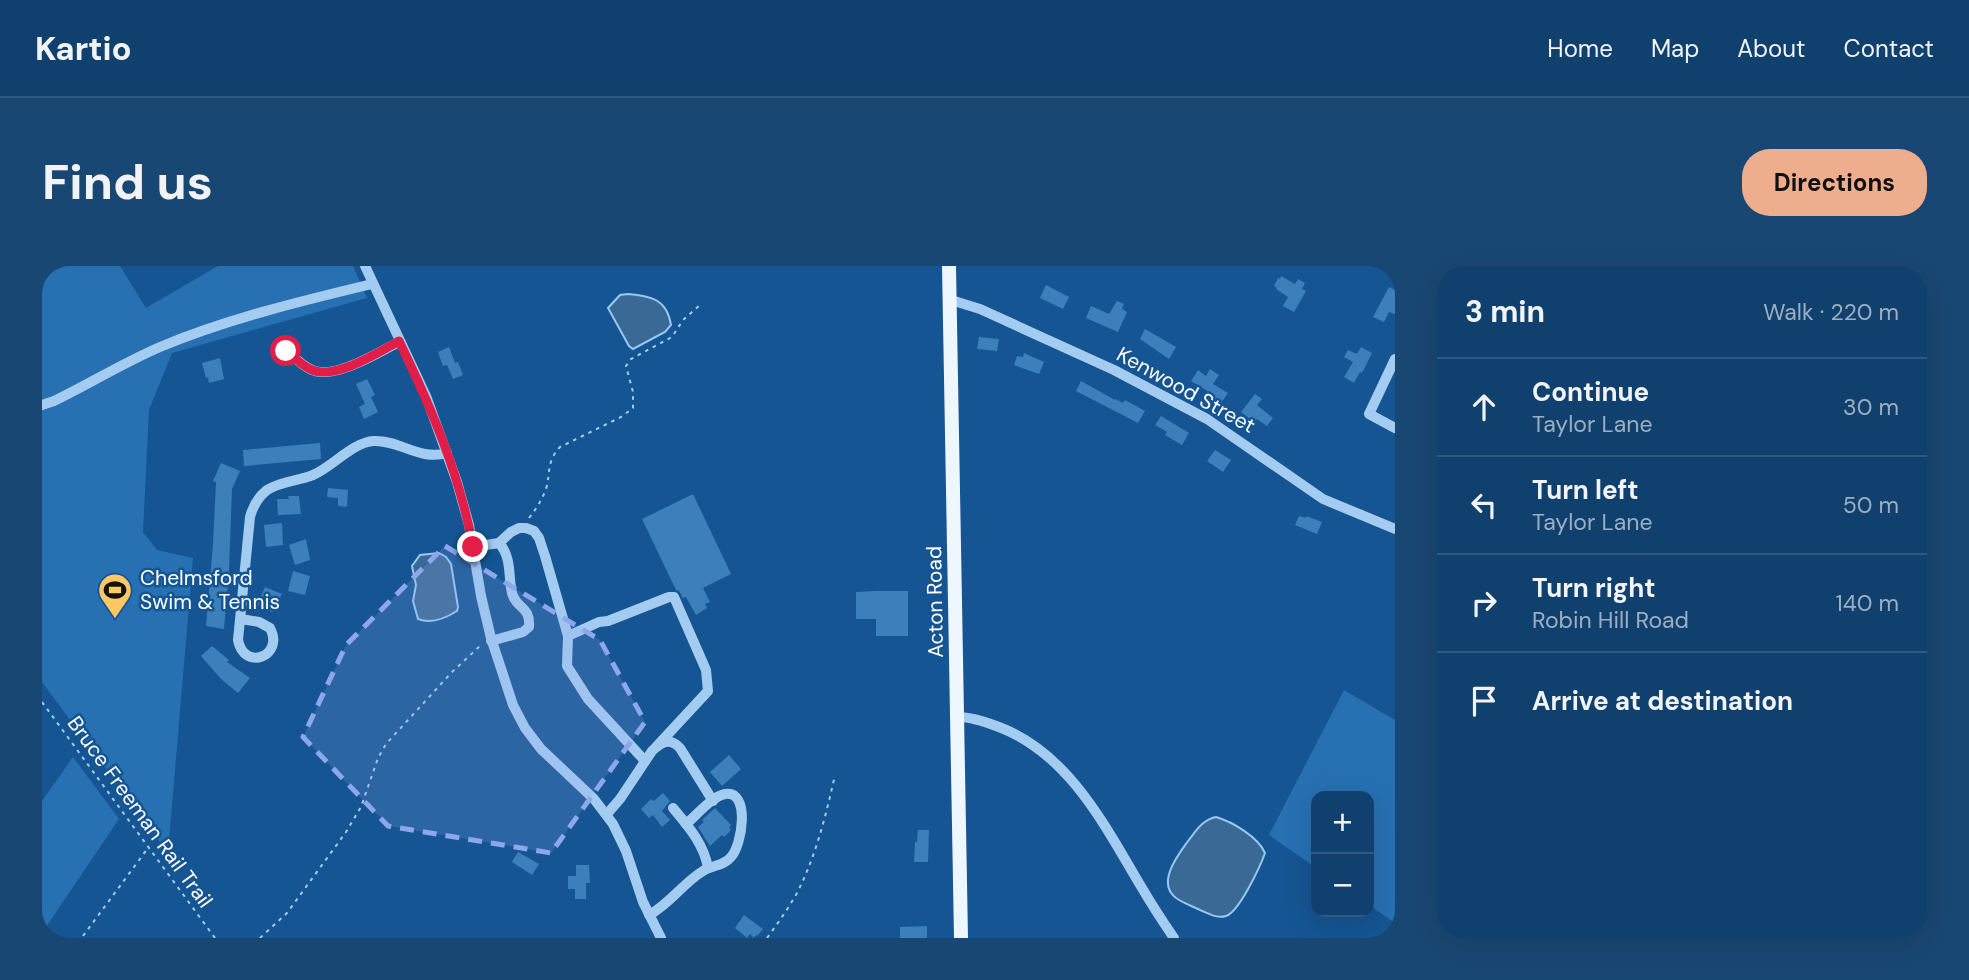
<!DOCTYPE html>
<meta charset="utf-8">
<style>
body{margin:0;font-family:"DM Sans",sans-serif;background:#194773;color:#f1f3f6}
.controls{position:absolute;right:21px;bottom:21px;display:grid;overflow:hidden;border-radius:14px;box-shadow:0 7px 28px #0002}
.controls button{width:63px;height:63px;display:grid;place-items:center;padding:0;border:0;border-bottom:2px solid #305981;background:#10406e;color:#f1f3f6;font:35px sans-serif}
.stop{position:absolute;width:21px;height:21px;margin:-16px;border:5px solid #e11d48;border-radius:50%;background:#fff}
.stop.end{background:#e11d48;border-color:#fff;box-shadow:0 2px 7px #0008}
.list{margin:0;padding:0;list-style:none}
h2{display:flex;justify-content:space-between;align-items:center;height:91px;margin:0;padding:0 28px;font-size:30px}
h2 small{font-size:23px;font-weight:400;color:#9cafc2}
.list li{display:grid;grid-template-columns:46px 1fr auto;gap:21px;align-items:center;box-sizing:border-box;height:98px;padding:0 28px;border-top:2px solid #305981}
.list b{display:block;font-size:26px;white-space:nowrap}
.list p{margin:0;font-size:23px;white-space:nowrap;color:#9cafc2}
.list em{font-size:23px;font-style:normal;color:#9cafc2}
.icon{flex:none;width:38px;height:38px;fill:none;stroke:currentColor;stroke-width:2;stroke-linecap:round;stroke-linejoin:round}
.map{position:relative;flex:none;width:1353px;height:672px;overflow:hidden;border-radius:28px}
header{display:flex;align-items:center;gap:42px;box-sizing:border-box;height:98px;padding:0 35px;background:#10406e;border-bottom:2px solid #305981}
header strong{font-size:33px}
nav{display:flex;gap:38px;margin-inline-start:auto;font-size:24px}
.intro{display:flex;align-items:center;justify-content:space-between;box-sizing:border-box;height:168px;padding:0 42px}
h1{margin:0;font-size:49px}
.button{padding:18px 32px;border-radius:28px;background:#eead8d;color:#111;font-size:24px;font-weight:700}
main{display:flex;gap:42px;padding:0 42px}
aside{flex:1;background:#10406e;border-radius:28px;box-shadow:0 7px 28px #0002}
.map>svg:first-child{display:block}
.green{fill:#2770b2}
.water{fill:#3b6996;stroke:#96c8f4;stroke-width:2}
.building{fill:#3d7fbb}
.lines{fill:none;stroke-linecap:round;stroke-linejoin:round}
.path{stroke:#a4ccf1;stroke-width:2;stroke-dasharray:3.5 5;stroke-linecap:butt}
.minor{stroke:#a4ccf1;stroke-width:10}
.major{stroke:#eef6ff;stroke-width:14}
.route{stroke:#e11d48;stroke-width:9}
.marked{fill:#8ea6ec;fill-opacity:0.2;stroke:#8ea6ec;stroke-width:5;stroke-dasharray:14 9;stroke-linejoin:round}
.labels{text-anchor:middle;stroke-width:5;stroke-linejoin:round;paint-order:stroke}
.street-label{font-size:21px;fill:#fff;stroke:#155593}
.poi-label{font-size:21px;fill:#fff;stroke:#155593;text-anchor:start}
</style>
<header>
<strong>Kartio</strong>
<nav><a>Home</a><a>Map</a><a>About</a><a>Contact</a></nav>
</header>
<div class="intro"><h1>Find us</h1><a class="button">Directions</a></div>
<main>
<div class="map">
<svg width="1353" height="672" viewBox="0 0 1353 672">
<rect width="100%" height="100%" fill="#155593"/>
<g class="green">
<polygon points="0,0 78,0 104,42 176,0 311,0 325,32 130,87 107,144 101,266 115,284 151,292 126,587 0,416"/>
<polygon points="1302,424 1353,454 1353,657 1327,639 1327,530 1274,530 1274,602 1227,569"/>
<polygon points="31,491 77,553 0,667 0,535"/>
</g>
<g class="water">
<path d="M 586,28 C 609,30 625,33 629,59 L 623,66 L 591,83 L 587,80 L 566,42 L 578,29 Z"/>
<path d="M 397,287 L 404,291 L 409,298 L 416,341 L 415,345 C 404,352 389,358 376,353 L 371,335 L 374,319 L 370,300 L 378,289 Z"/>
<path d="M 1174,551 C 1191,556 1216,571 1223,587 C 1218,601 1197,646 1184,650 C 1175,653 1166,647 1158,644 C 1150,640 1141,637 1134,632 C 1114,617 1136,589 1146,575 C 1154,565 1160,554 1174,551 Z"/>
</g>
<g class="building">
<polygon points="1239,10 1253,18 1256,13 1263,17 1260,23 1264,25 1252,46 1241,40 1246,31 1234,23 1235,22 1232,20 1236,12 1238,13"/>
<polygon points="1004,19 1027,31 1021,43 998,32"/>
<polygon points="1347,21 1353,24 1353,48 1347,46 1342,56 1331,51"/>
<polygon points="1075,35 1082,38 1080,43 1085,46 1076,66 1044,52 1049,40 1067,48"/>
<polygon points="1103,63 1134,81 1127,93 1098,73"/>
<polygon points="937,71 957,73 955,85 935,83"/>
<polygon points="407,81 413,97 416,96 421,109 411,113 405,99 401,100 396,86"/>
<polygon points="1319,81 1330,87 1320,107 1318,106 1312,117 1302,111 1311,96 1302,91 1306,84 1315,88"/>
<polygon points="982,87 1002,96 997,108 972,99 975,90 981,91"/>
<polygon points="178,92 182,113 167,117 166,111 164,112 160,97"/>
<polygon points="1168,103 1177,109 1171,118 1186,127 1179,137 1171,131 1172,129 1149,115 1156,104 1164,110"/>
<polygon points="325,113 333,129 329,131 336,146 322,153 317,141 323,138 314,118"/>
<polygon points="1039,115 1073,134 1073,133 1081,137 1083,134 1103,145 1096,157 1034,125"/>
<polygon points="1213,128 1220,133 1215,139 1231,152 1225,160 1215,153 1212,156 1199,146"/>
<polygon points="1119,150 1147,167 1140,179 1123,169 1125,166 1113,159"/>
<polygon points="278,177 279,193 202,200 201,184"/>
<polygon points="1173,184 1189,194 1181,206 1165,195"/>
<polygon points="179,197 198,205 190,223 187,304 182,363 164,360 171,278 174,216 171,215"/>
<polygon points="286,222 306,224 305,241 296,240 296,232 285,231"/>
<polygon points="651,228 689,308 661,322 668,336 663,338 665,342 654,349 644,331 641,332 637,325 634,324 600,253"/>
<polygon points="246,230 257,230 259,248 236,249 235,233 247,233"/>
<polygon points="1257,250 1264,252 1264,250 1280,256 1275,268 1253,259"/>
<polygon points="240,257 241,279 224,281 222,259"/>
<polygon points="264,273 268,294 253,299 247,279"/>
<polygon points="251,305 268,310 263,329 246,325"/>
<polygon points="223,321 240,328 230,346 215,339"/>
<polygon points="834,325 866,325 866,370 834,370 834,353 814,353 814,326"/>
<polygon points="170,380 187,394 185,396 208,412 196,427 179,413 159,390"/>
<polygon points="687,489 699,503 680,520 668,506"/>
<polygon points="621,527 628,535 620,545 628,554 620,561 611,549 607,552 599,543 609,533 612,535"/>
<polygon points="673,542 689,559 687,562 689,564 682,571 680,569 668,580 656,561 662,556 660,554"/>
<polygon points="876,564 887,564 886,596 872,596 873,576 875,576"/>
<polygon points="476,586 497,598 490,609 470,596"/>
<polygon points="534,599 547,599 548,617 544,617 544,633 533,633 533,623 526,623 526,610 534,610"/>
<polygon points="702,649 721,663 715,670 714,669 712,672 708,668 705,672 693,662"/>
<polygon points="885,660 885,672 858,672 858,661"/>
</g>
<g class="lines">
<g class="path">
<path d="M 487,252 C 494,243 500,234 504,223 C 509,206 504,196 518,181 L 579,151 L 591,142 L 591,126 L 584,100 L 589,93 L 630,71 L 641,54 L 658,39"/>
<polyline points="0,436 173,672"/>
<polyline points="41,670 106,582"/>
<polyline points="218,672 245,647 304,566 319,541 336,492 344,478 410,406 438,380"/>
<path d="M 725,672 C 736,657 746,643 755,627 C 774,590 784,549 793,509"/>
</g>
<g class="minor">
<polyline points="323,0 384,130 415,216 427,259 439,330 449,372 471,439 483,462 499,483 552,533 571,558 584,585 601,636 619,672"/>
<polyline points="909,34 938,43 1072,104 1165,153 1281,233 1353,263"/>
<path d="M 244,84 C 252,91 260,100 270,104 C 293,114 337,86 357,76"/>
<polyline points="1353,93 1327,148 1353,162"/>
<path d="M 0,139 L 12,135 C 47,118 81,97 118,81 C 185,53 259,35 330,18"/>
<polyline points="431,281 457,277 469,266 477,262 484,262 492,265 497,272 503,290 526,370 525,400 546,433 603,495"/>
<path d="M 199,353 L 217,356 L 228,362 C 243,390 202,406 196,374 L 208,251 C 211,240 216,231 225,224 C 239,215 256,215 271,209 C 290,201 311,176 332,175 C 358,174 377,195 405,187"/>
<polyline points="526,370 557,356 566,355 627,331 632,331 664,404 666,425 615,480"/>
<path d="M 449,375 L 481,366 L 487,361 C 489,340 474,343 470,327 C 466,310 470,291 457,277"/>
<path d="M 916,451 C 930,451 944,456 957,461 C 1028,488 1064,562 1100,622 C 1110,639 1121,656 1132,672"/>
<path d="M 631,542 C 646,560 662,578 666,602"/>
<path d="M 565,548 L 578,533 L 610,485 C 619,476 628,471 638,482 L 671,535"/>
<path d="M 607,649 C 628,638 641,617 661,605 C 670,599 682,600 689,591 C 700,580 709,524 683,528 C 669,531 655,549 644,558"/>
</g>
<polyline class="major" points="907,0 919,672"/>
</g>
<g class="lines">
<path class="route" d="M 244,85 C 252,91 260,100 270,104 C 293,114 337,86 357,75 C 389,141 418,209 431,281"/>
</g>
<path class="marked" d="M 403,280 L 558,374 L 603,456 L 509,587 L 346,560 L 261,471 L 304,379 Z"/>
<defs>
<g id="stadium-pin" transform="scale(1.75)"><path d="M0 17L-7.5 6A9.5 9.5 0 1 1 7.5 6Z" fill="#ffc864" stroke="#155593"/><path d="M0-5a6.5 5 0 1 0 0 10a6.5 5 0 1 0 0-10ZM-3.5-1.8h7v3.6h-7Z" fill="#111"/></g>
</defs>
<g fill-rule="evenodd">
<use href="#stadium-pin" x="73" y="324"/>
</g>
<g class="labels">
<g class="street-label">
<text transform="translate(1144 124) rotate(29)" y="7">Kenwood Street</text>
<text transform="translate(893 336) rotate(-91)" y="7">Acton Road</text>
<text transform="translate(98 546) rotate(54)" y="7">Bruce Freeman Rail Trail</text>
</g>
<g class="poi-label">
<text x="98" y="319">Chelmsford<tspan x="98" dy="24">Swim &amp; Tennis</tspan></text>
</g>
</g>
</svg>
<div class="controls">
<button>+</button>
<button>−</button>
</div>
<div class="stop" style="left:244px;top:85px"></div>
<div class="stop end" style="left:431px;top:281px"></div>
</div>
<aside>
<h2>3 min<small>Walk · 220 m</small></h2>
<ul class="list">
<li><svg class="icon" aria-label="ahead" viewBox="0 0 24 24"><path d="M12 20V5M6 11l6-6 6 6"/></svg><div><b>Continue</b><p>Taylor Lane</p></div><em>30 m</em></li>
<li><svg class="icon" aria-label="left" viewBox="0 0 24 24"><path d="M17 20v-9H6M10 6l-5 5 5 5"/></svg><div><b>Turn left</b><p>Taylor Lane</p></div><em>50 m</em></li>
<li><svg class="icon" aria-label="right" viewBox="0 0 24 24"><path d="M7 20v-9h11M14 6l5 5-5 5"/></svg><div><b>Turn right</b><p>Robin Hill Road</p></div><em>140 m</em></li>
<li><svg class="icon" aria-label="arrive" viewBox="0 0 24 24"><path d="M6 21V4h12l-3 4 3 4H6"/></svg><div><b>Arrive at destination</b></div></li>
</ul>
</aside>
</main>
